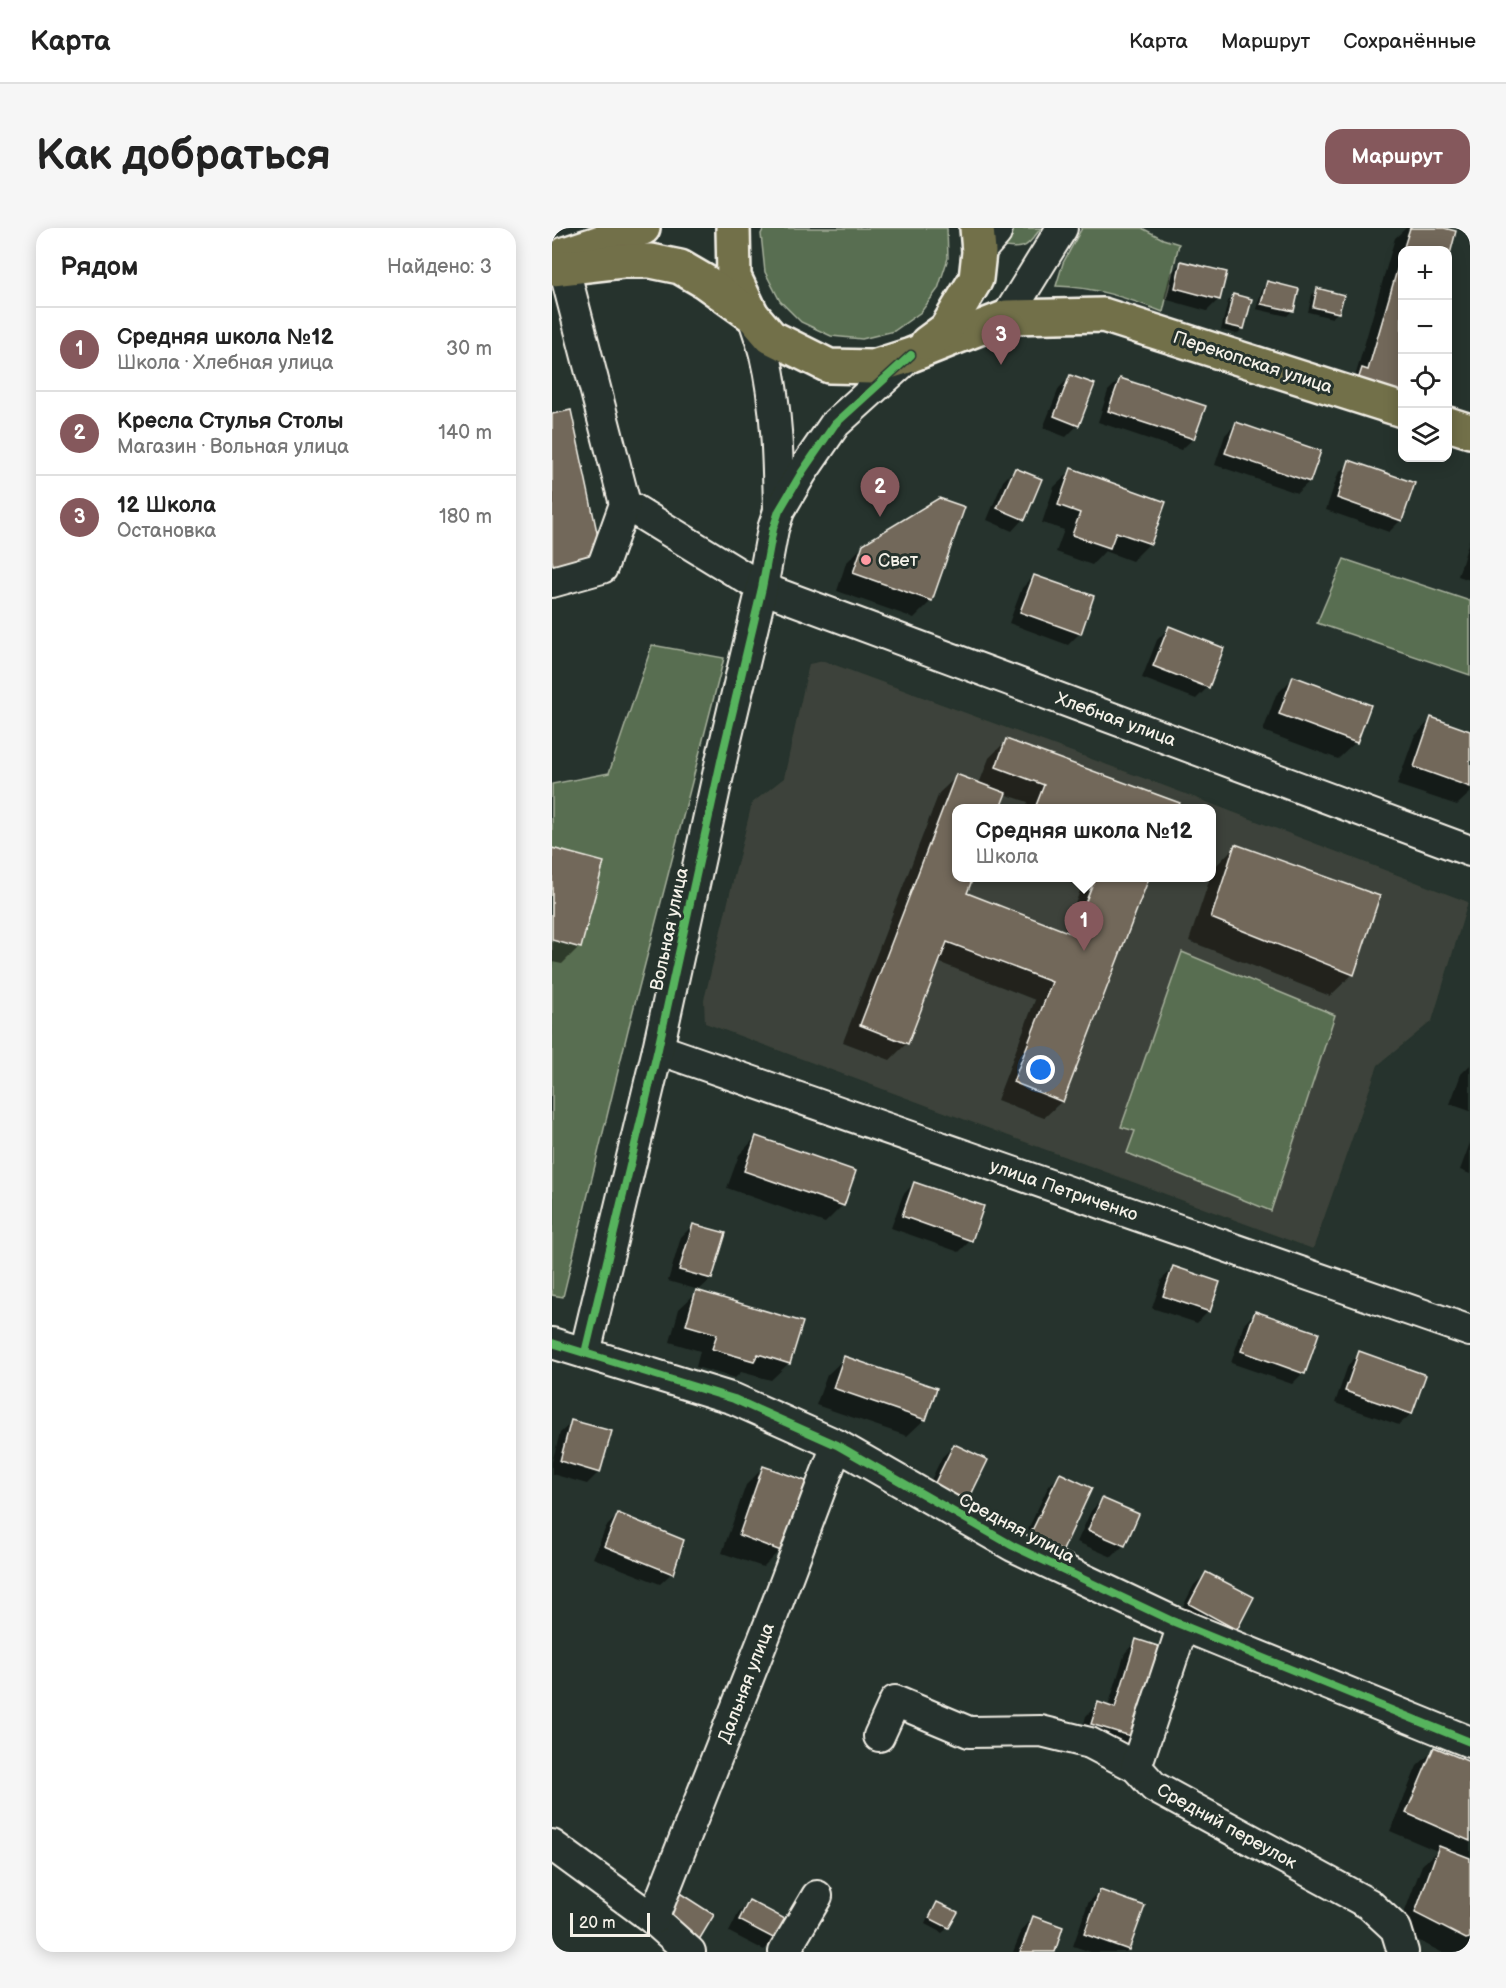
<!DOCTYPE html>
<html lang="ru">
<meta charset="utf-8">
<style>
body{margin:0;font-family:"Balsamiq Sans",sans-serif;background:#f6f6f6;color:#222}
.controls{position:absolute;right:18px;top:18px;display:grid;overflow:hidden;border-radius:12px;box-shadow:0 3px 15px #0003}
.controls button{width:54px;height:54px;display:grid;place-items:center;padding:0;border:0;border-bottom:2px solid #e0e0e0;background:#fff;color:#222;font:30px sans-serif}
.scale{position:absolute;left:18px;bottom:15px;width:80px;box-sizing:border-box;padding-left:6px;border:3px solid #f4f1e8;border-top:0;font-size:16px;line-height:21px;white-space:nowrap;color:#f4f1e8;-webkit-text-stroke:4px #26332d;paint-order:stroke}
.you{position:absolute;left:489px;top:842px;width:21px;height:21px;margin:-15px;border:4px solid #fff;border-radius:50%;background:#1a73e8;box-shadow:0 0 0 9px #1a73e833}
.badge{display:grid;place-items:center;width:39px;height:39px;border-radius:50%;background:#85585c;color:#fff;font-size:20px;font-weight:700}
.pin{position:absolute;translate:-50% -50px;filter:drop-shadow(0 2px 3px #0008)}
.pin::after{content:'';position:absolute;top:32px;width:21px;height:18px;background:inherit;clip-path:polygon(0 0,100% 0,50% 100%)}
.popup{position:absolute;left:400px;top:576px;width:264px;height:78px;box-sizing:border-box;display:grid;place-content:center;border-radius:12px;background:#fff;filter:drop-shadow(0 2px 4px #0005);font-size:20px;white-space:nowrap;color:#767676}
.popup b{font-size:22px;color:#222}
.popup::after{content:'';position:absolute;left:50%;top:100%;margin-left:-12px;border:12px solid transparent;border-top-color:#fff}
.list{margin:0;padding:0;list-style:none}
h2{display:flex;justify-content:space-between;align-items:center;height:78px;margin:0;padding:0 24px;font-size:26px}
h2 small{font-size:20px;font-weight:400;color:#767676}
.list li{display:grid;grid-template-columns:39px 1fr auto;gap:18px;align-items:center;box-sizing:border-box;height:84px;padding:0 24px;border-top:2px solid #e0e0e0}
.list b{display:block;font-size:22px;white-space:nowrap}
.list p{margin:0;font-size:20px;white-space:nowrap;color:#767676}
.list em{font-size:20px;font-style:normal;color:#767676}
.icon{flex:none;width:33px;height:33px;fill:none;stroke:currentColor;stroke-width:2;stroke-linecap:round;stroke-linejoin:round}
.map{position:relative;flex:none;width:918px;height:1724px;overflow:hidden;border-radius:18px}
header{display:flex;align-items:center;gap:36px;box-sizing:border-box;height:84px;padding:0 30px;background:#fff;border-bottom:2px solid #e0e0e0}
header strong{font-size:28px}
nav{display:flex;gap:33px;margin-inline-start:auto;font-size:21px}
.intro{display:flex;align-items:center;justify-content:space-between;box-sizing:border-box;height:144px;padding:0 36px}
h1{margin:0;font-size:42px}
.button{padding:15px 27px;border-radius:18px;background:#85585c;color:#fff;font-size:21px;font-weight:700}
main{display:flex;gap:36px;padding:0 36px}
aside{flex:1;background:#fff;border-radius:18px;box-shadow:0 3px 15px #0003}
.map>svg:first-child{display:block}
.built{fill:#3d433a;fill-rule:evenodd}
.green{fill:#596e51;stroke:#a6b09c;stroke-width:1.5}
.shadow{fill:#0007}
.building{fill:#72685a;stroke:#f4f1e8;stroke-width:1.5}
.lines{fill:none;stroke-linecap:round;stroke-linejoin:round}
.minor-casing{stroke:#f4f1e8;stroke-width:34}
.major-casing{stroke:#f4f1e8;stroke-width:38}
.minor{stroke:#26332d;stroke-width:30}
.major{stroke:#726f4a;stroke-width:33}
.cycleway-casing{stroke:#26332d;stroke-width:11}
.cycleway{stroke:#56b35d;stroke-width:8}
.poi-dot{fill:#ff9aa2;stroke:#26332d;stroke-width:2}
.labels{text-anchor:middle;stroke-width:6;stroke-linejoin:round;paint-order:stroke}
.street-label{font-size:18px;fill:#f4f1e8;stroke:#26332d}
.poi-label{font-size:18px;fill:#f4f1e8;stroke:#26332d;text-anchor:start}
</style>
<header>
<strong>Карта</strong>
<nav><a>Карта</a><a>Маршрут</a><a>Сохранённые</a></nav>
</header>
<div class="intro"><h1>Как добраться</h1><a class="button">Маршрут</a></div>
<main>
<aside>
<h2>Рядом<small>Найдено: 3</small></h2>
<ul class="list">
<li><span class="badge">1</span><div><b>Средняя школа №12</b><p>Школа · Хлебная улица</p></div><em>30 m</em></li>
<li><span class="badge">2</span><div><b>Кресла Стулья Столы</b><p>Магазин · Вольная улица</p></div><em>140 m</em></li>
<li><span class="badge">3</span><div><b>12 Школа</b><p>Остановка</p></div><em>180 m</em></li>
</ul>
</aside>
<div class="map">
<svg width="918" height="1724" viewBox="0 0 918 1724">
<rect width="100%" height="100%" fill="#26332d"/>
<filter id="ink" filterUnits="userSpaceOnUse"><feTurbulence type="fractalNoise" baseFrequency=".0167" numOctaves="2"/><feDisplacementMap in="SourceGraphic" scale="12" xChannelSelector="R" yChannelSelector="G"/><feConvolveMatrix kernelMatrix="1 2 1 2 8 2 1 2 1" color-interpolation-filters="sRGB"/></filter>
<g filter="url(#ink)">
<path class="built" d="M 272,433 L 610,557 L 916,674 L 880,793 L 826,837 L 761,1021 L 153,795 L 152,772 L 200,575 L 232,550 L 257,436 ZM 404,580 L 660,580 L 660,650 L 404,650 Z"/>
<g class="green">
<polygon points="212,0 395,0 396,30 386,61 369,84 342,103 310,111 279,108 249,94 228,73 213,44 209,6"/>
<path d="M 459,0 L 489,0 C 476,17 475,22 453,19 Z"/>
<path d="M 530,0 L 590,0 L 611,11 L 627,16 L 611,84 C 576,70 542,59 504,58 L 511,35 Z"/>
<polygon points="792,331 918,373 918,447 765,395"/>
<polygon points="100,417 172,430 76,802 11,1069 0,1067 0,556 57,545"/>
<polygon points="630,724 783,787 719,983 575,925 583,903 569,899"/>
</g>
<g class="shadow">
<polygon points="854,0 887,0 903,4 896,29 896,22 850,22 850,171 793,159 803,149 843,10"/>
<polygon points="629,35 667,71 655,83 612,71 618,46"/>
<polygon points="715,55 741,82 735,88 704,81 710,61"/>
<polygon points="766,61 786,84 780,90 756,84 760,67"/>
<polygon points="682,68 691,100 685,106 669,102 676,73"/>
<polygon points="518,149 526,197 514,209 491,200 507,160"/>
<polygon points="568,151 641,211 629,222 546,194 556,163"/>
<polygon points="684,196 767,224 757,254 745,265 663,237 673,207"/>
<polygon points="798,234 849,292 837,304 774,282 786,246"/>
<polygon points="463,241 471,291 460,303 435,292 451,253"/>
<polygon points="520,242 598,315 580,333 553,323 540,337 504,324 512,302 490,295 502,259"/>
<polygon points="918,310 918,352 906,348"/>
<polygon points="312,317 379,373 362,390 285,363 294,335"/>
<polygon points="482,348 528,405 516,417 457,395 470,360"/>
<polygon points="617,400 656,459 644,471 590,450 605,412"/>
<polygon points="741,450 804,514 786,531 711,503 724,467"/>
<polygon points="879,491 918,505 918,565 905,577 845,557 862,509"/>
<polygon points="455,512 626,576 625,580 474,580 476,574 452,566 446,580 404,580 404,650 419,650 413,666 512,704 533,650 596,650 510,873 492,890 445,872 483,772 386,734 355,815 338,832 291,814 387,565 405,548 427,556 437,530"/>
<polygon points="683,618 801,746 778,768 637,713 658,650 660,650 661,641"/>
<polygon points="0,621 27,719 10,736 0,734"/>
<polygon points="918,837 918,883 898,876 909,846"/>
<polygon points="204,909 291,977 273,995 175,960 187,927"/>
<polygon points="918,915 918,946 908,942"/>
<polygon points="362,955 419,1012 407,1024 339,1000 351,967"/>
<polygon points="141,997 159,1051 145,1064 237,1135 219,1152 189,1144 183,1150 144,1139 148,1123 118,1114 127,1081 147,1062 116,1053 129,1009"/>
<polygon points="622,1040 657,1083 645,1095 600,1080 610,1051"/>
<polygon points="704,1084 751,1145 740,1156 679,1135 692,1096"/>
<polygon points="808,1125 872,1148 859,1186 847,1197 783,1175 796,1137"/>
<polygon points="293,1130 373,1191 355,1208 264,1177 275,1147"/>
<polygon points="20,1194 47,1244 35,1256 0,1246 0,1234 8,1205"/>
<polygon points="402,1218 434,1232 370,1271 390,1229"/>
<polygon points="211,1240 228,1322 211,1339 170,1325 194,1257"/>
<polygon points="508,1247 538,1261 463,1329 496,1259"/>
<polygon points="550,1271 572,1317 560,1329 525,1314 539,1283"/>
<polygon points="66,1287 120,1345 108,1356 41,1330 54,1299"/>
<polygon points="654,1346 684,1401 672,1413 626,1388 642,1357"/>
<polygon points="584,1413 581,1508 569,1519 529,1507 534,1488 546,1476 556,1479 573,1425"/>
<polygon points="883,1521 918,1536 918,1724 889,1724 846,1702 870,1637 885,1623 838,1603 865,1538"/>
<polygon points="548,1663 576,1721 574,1724 539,1724 521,1718 536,1675"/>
<polygon points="197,1674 224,1711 212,1722 177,1704 186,1686"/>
<polygon points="386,1676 404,1685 396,1700 390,1705 373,1696 380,1681"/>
<polygon points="481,1690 502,1724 461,1724 470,1702"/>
</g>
<g class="building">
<polygon points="858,0 892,0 904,3 896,34 896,22 851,22"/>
<polygon points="850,25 850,165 806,152 810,140 816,142"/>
<polygon points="629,33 675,44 668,72 623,60"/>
<polygon points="715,53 747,61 742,83 709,76"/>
<polygon points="765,60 792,67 787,85 761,79"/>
<polygon points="681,66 700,71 692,101 674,97"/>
<polygon points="518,147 543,156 527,198 502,188"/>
<polygon points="568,150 654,178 642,211 556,183"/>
<polygon points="19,182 52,337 3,347 0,332 0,186"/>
<polygon points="684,194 769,223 758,254 673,225"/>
<polygon points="797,232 863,255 850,293 785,270"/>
<polygon points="463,240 490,251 473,292 445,280"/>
<polygon points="519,240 614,274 599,316 564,304 558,320 520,307 528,285 506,277"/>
<polygon points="387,270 413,279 380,373 301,345 311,316"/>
<polygon points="482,347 542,368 529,406 468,384"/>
<polygon points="617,398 672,420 657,460 601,438"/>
<polygon points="741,448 819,477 805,515 727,486"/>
<polygon points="879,489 918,503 918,559 862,539"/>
<polygon points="454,511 628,575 626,580 524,580 518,578 517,580 483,580 492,557 444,539"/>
<polygon points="404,546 454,565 448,580 404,580 404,650 421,650 415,665 521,706 543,650 597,650 511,874 461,854 500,754 395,714 356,816 308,797"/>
<polygon points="683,616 828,668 802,747 659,690"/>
<polygon points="0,620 52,634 29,720 0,712"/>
<polygon points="204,908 304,943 292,978 192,943"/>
<polygon points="362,954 432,978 420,1013 350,988"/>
<polygon points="141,996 174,1005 160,1051 127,1042"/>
<polygon points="621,1038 668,1054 658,1084 611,1068"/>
<polygon points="144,1062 251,1094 238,1136 206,1126 202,1133 160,1121 165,1106 134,1097"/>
<polygon points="703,1083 767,1105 753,1146 689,1123"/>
<polygon points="807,1123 874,1147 860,1186 793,1163"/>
<polygon points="292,1128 385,1160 374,1192 281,1160"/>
<polygon points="19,1192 60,1203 48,1245 8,1233"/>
<polygon points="402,1216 436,1232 415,1275 381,1259"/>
<polygon points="211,1238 254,1253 229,1323 187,1307"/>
<polygon points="508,1245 540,1260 506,1333 473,1317"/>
<polygon points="550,1270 587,1286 573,1318 536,1302"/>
<polygon points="66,1285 132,1312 121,1346 52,1318"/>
<polygon points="654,1344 702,1369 685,1402 637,1376"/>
<polygon points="584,1411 609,1419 582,1509 539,1496 546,1474 563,1480"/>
<polygon points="882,1519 918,1534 918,1613 854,1585"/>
<polygon points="887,1618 918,1630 918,1710 914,1711 863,1685"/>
<polygon points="548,1662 593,1678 577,1722 532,1706"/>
<polygon points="126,1664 162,1687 147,1712 111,1688"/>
<polygon points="197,1672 235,1692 225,1712 187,1692"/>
<polygon points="385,1674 406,1684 397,1700 377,1690"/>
<polygon points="481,1688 511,1699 503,1724 468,1724"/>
</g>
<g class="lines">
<g class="minor-casing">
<g id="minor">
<polyline points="427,24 444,5 445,0"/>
<path d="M 201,88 C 205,101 210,114 213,127 C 225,178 226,231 227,283"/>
<polyline points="455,89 510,0"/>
<polyline points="73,276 210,360 918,623"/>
<polyline points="0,354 50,340 73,276 12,40"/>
<polyline points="106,821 918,1103"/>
<polyline points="0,1115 182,1171 285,1217 461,1318 620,1393 918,1514"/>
<polyline points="33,1125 106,821 171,524 210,360 221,301 227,283 250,244 283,196 359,127"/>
<polyline points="327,1508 343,1473 417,1504 489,1503 538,1515 584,1539 602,1559 817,1676 844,1701 851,1724"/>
<polyline points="584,1539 631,1397"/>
<polyline points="0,1617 101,1691 138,1724"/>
<polyline points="101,1691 217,1397 285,1217"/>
<polyline points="232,1724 265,1668"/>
</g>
</g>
<g class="major-casing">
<g id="major">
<polyline points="181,0 182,49 200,87"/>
<polyline points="13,26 91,0"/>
<polyline points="0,41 70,33 99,33 128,39 152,53 201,88 219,109 277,138 321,139 359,127 455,89 551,87 850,182"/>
<polyline points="375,115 394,101 424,51 427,24 425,0"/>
<polyline points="896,196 918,203"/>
</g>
</g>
<use href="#minor" class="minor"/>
<use href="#major" class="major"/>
<g class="cycleway-casing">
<g id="cycleway">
<polyline points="0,1115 182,1171 285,1217 461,1318 620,1393 918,1514"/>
<polyline points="33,1125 106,821 171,524 210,360 221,301 227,283 250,244 283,196 359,127"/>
</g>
</g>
<use href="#cycleway" class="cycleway"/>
</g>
</g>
<circle class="poi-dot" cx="314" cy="332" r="6"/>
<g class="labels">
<g class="street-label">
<text transform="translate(701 134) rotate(18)" y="6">Перекопская улица</text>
<text transform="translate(564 491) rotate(20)" y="6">Хлебная улица</text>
<text transform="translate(117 701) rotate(-78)" y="6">Вольная улица</text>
<text transform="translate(512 962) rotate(19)" y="6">улица Петриченко</text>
<text transform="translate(465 1300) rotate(28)" y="6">Средняя улица</text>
<text transform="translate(194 1455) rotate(-69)" y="6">Дальняя улица</text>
<text transform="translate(675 1598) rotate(29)" y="6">Средний переулок</text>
</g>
<g class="poi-label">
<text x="326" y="338">Свет</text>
</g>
</g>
</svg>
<div class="controls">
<button>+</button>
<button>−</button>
<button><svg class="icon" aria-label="locate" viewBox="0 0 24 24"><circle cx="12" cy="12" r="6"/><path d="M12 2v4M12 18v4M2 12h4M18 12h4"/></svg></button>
<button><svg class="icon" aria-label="layers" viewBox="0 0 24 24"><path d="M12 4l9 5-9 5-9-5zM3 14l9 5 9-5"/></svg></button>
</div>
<div class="scale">20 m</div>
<div class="you"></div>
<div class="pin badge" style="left:532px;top:723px">1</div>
<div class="popup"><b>Средняя школа №12</b>Школа</div>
<div class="pin badge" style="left:328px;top:289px">2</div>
<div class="pin badge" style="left:449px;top:137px">3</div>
</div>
</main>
